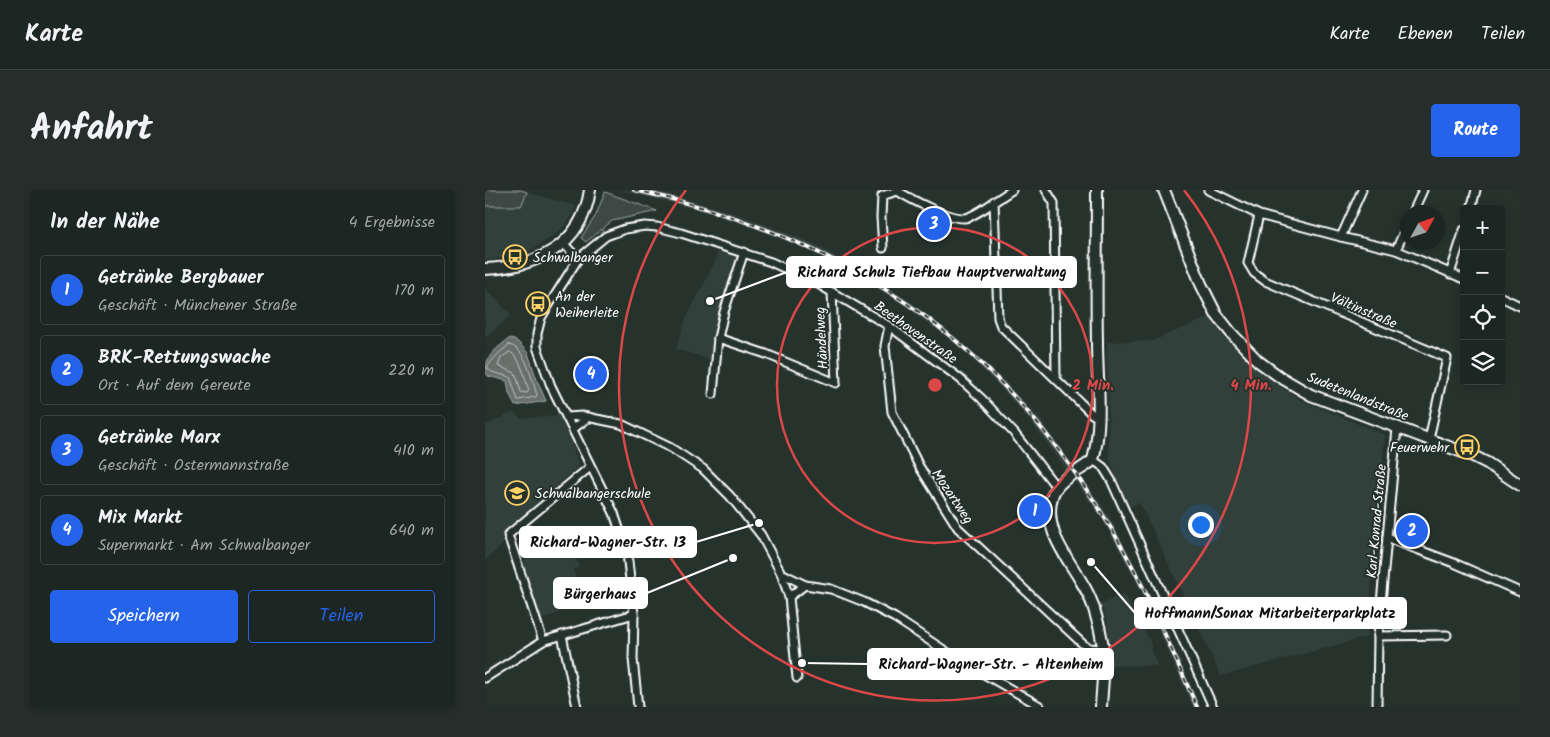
<!DOCTYPE html>
<html lang="de">
<meta charset="utf-8">
<style>
body{margin:0;font-family:Kalam,sans-serif;background:#252e2a;color:#f1f3f6}
.controls{position:absolute;right:15px;top:15px;display:grid;overflow:hidden;border-radius:5px;box-shadow:0 2px 8px #0003}
.controls button{width:45px;height:45px;display:grid;place-items:center;padding:0;border:0;border-bottom:1px solid #3a4340;background:#1c2622;color:#f1f3f6;font:25px sans-serif}
.compass{position:absolute;left:915px;top:15px;width:45px;height:45px;border-radius:50%;background:#1c2622;box-shadow:0 2px 8px #0003;rotate:50deg}
.you{position:absolute;left:715px;top:334px;width:18px;height:18px;margin:-12px;border:4px solid #fff;border-radius:50%;background:#1a73e8;box-shadow:0 0 0 8px #1a73e833}
.badge{display:grid;place-items:center;width:32px;height:32px;border-radius:50%;background:#2563eb;color:#fff;font-size:16px;font-weight:700}
.pin{position:absolute;translate:-50% -50%;border:2px solid #fff;box-shadow:0 1px 5px #0006}
.list{margin:0;padding:0;list-style:none}
h2{display:flex;justify-content:space-between;align-items:center;height:65px;margin:0;padding:0 20px;font-size:21px}
h2 small{font-size:16px;font-weight:400;color:#a0a5a5}
.list li{display:grid;grid-template-columns:32px 1fr auto;gap:15px;align-items:center;box-sizing:border-box;height:70px;margin:0 10px 10px;padding:0 10px;border:1px solid #3a4340;border-radius:5px}
.list b{display:block;font-size:19px;white-space:nowrap}
.list p{margin:0;font-size:16px;white-space:nowrap;color:#a0a5a5}
.list em{font-size:16px;font-style:normal;color:#a0a5a5}
.actions{display:flex;gap:10px;padding:15px 20px}
.actions a{flex:1;padding:11px 0;border:1px solid #2563eb;border-radius:5px;text-align:center;font-size:18px;color:#2563eb}
.actions .main{background:#2563eb;color:#fff}
.icon{flex:none;width:28px;height:28px;fill:none;stroke:currentColor;stroke-width:2;stroke-linecap:round;stroke-linejoin:round}
.map{position:relative;flex:none;width:1035px;height:517px;overflow:hidden;border-radius:5px}
header{display:flex;align-items:center;gap:30px;box-sizing:border-box;height:70px;padding:0 25px;background:#1c2622;border-bottom:1px solid #3a4340}
header strong{font-size:24px}
nav{display:flex;gap:28px;margin-inline-start:auto;font-size:18px}
.intro{display:flex;align-items:center;justify-content:space-between;box-sizing:border-box;height:120px;padding:0 30px}
h1{margin:0;font-size:35px}
.button{padding:12px 22px;border-radius:5px;background:#2563eb;color:#fff;font-size:18px;font-weight:700}
main{display:flex;gap:30px;padding:0 30px}
aside{flex:1;background:#1c2622;border-radius:5px;box-shadow:0 2px 8px #0003}
.map>svg:first-child{display:block}
.built{fill:#333f3a}
.green{fill:#3e4944;stroke:#9ea4a2}
.water{fill:#67706c;stroke:#a4a9a7}
.lines{fill:none;stroke-linecap:round;stroke-linejoin:round}
.shore{stroke:#c2c6c4;stroke-width:1}
.street-casing{stroke:#fff;stroke-width:11}
.secondary-casing{stroke:#fff;stroke-width:14}
.street{stroke:#26332d;stroke-width:7}
.secondary{stroke:#26332d;stroke-width:10}
.rail-casing{stroke:#fff;stroke-width:4}
.rail{stroke:#26332d;stroke-width:2;stroke-dasharray:5.5;stroke-linecap:butt}
.ring{fill:none;stroke:#dc4848;stroke-width:2.5}
.labels{text-anchor:middle;stroke-width:4;stroke-linejoin:round;paint-order:stroke}
.poi-label{font-size:14px;fill:#fff;stroke:#26332d;text-anchor:start}
.street-label{font-size:14px;fill:#fff;stroke:#26332d}
.centre{fill:#dc4848;stroke:#26332d;stroke-width:2.5}
.ring-label{font-size:15px;text-anchor:middle;font-weight:bold;fill:#dc4848;stroke:#26332d;stroke-width:4;stroke-linejoin:round;paint-order:stroke}
.leader{fill:none;stroke:#fff;stroke-width:2}
.callout-dot{fill:#fff;stroke:#26332d;stroke-width:2}
.callout{fill:#fff;stroke:#fff;stroke-width:2}
.callout-label{font-size:15px;text-anchor:middle;font-weight:bold;fill:#111}
</style>
<header>
<strong>Karte</strong>
<nav><a>Karte</a><a>Ebenen</a><a>Teilen</a></nav>
</header>
<div class="intro"><h1>Anfahrt</h1><a class="button">Route</a></div>
<main>
<aside>
<h2>In der Nähe<small>4 Ergebnisse</small></h2>
<ul class="list">
<li><span class="badge">1</span><div><b>Getränke Bergbauer</b><p>Geschäft · Münchener Straße</p></div><em>170 m</em></li>
<li><span class="badge">2</span><div><b>BRK-Rettungswache</b><p>Ort · Auf dem Gereute</p></div><em>220 m</em></li>
<li><span class="badge">3</span><div><b>Getränke Marx</b><p>Geschäft · Ostermannstraße</p></div><em>410 m</em></li>
<li><span class="badge">4</span><div><b>Mix Markt</b><p>Supermarkt · Am Schwalbanger</p></div><em>640 m</em></li>
</ul>
<div class="actions"><a class="main">Speichern</a><a>Teilen</a></div>
</aside>
<div class="map">
<svg width="1035" height="517" viewBox="0 0 1035 517">
<rect width="100%" height="100%" fill="#26332d"/>
<filter id="ink" filterUnits="userSpaceOnUse"><feTurbulence type="fractalNoise" baseFrequency=".02" numOctaves="2"/><feDisplacementMap in="SourceGraphic" scale="10" xChannelSelector="R" yChannelSelector="G"/><feConvolveMatrix kernelMatrix="1 2 1 2 8 2 1 2 1" color-interpolation-filters="sRGB"/></filter>
<g filter="url(#ink)">
<g class="built">
<polygon points="135,0 166,0 209,11 261,27 325,52 383,85 426,112 477,152 520,192 554,228 600,291 622,323 656,386 715,517 708,517 650,388 616,327 547,233 514,196 473,156 422,117 379,90 322,59 259,34 206,18"/>
<polygon points="42,2 91,16 83,32 71,44 37,66 0,70 0,16 36,16"/>
<polygon points="235,58 253,63 255,67 241,105 230,145 227,170 191,159 200,131 228,76"/>
<polygon points="0,98 26,125 0,148"/>
<polygon points="725,127 737,144 758,167 783,189 816,210 900,245 882,447 736,486 655,313 643,317 624,268 622,152 667,151"/>
<polygon points="28,222 36,229 74,225 88,257 94,276 17,344 21,352 0,370 0,236"/>
<polygon points="88,358 94,377 88,380 102,412 55,430 35,374 53,360"/>
<polygon points="639,403 664,449 672,476 622,475 624,447 622,430 616,415"/>
</g>
<g class="green">
<polygon points="0,0 36,0 42,2 36,16 0,16"/>
<polygon points="120,2 172,21 127,31 101,52 96,48 111,25"/>
</g>
<path class="water" d="M 25,148 L 33,152 L 43,163 L 52,190 L 61,211 L 30,216 L 24,203 L 22,191 L 3,186 L 0,181 C 2,164 12,158 25,148 Z"/>
<g class="lines">
<g class="shore">
<path d="M 24,155 C 41,157 47,191 52,205 L 51,207 L 33,210 L 25,187 L 7,182 L 2,178 C 7,169 15,162 24,155 Z"/>
<path d="M 25,162 C 37,168 39,188 44,200 L 42,203 L 36,202 L 32,188 L 30,183 L 13,176 L 16,168 Z"/>
</g>
<g class="street-casing">
<g id="street">
<path d="M 411,0 C 425,9 463,29 480,28 C 490,27 517,6 527,0"/>
<polyline points="561,0 569,13 571,188"/>
<polyline points="723,0 774,25 856,47 911,60 979,89"/>
<polyline points="509,11 513,128 516,136 607,224 614,228"/>
<polyline points="986,19 991,0"/>
<polyline points="928,22 938,0"/>
<polyline points="774,25 763,73 769,83 780,91 962,168 944,249"/>
<polyline points="856,47 877,0"/>
<polyline points="79,54 93,69"/>
<polyline points="398,58 396,27 397,6 412,1"/>
<polyline points="911,60 922,35"/>
<polyline points="965,84 979,40"/>
<polyline points="1016,107 1035,116"/>
<polyline points="404,136 400,156 407,222 434,276 473,338 600,456 605,458 618,459"/>
<polyline points="233,148 281,164 351,193 347,102"/>
<polyline points="228,204 233,148 239,122 259,62"/>
<polyline points="82,227 97,226 136,234 186,258 218,279 245,306 276,345 296,383 304,407 312,488"/>
<polyline points="88,239 104,227"/>
<polyline points="608,270 618,277 626,290 728,517"/>
<polyline points="902,348 969,373 1035,402"/>
<polyline points="296,383 320,395 346,399 379,412 410,428 471,468 555,516"/>
<polyline points="304,407 320,395"/>
<polyline points="77,445 92,517"/>
<polyline points="893,446 962,445"/>
<polyline points="58,451 23,345 105,277"/>
<polyline points="0,488 58,451 149,424"/>
<polyline points="153,517 148,469 149,424 142,363 129,323 66,196 52,157 52,144 56,128 62,118 93,69 121,46 140,39 160,36 172,37 196,43 286,72 333,94 404,136 474,188 496,208 529,243 572,298"/>
<polyline points="892,517 893,446 912,238"/>
</g>
</g>
<g class="secondary-casing">
<g id="secondary">
<path d="M 612,0 C 612,51 611,102 612,152 C 612,191 618,231 608,270 C 596,281 574,288 568,304 C 553,348 598,380 609,419 C 613,431 616,443 618,456 C 620,476 617,497 616,517"/>
<polyline points="679,0 716,94 731,124 747,144 773,171 795,187 826,205 988,266 1002,273 1035,295"/>
<path d="M 0,79 C 52,77 97,56 105,0"/>
</g>
</g>
<use href="#street" class="street"/>
<use href="#secondary" class="secondary"/>
<g class="rail-casing">
<path id="rail" d="M 149,0 C 289,30 424,94 523,200 C 558,237 591,282 618,325 C 656,385 683,452 712,517"/>
</g>
<use href="#rail" class="rail"/>
</g>
</g>
<g class="ring">
<circle cx="450" cy="195" r="158"/>
<path d="M699 0A316 316 0 1 1 201 0"/>
</g>
<defs>
<g id="bus-ring" transform="scale(1.25)"><circle r="9.5" fill="#26332d" stroke="#ffd166" stroke-width="1.5"/><path d="M-5-6H5V4H4V6H2V4H-2V6H-4V4H-5ZM-3.5-4V0h7V-4ZM-3.5 1.2v1.5H-2V1.2ZM2 1.2v1.5H3.5V1.2Z" fill="#ffd166"/></g>
<g id="school-ring" transform="scale(1.25)"><circle r="9.5" fill="#26332d" stroke="#ffd166" stroke-width="1.5"/><path d="M0-5L7-2L0 1L-7-2ZM-4 1L0 2.5L4 1V4Q0 6-4 4Z" fill="#ffd166"/></g>
</defs>
<g fill-rule="evenodd">
<use href="#bus-ring" x="30" y="67"/>
<use href="#bus-ring" x="53" y="114"/>
<use href="#bus-ring" x="982" y="257"/>
<use href="#school-ring" x="32" y="303"/>
</g>
<g class="labels">
<g class="poi-label">
<text x="48" y="72">Schwalbanger</text>
<text x="70" y="111">An der<tspan x="70" dy="16">Weiherleite</tspan></text>
<text x="964" y="262" text-anchor="end">Feuerwehr</text>
<text x="50" y="308">Schwalbangerschule</text>
</g>
<g class="street-label">
<text transform="translate(879 120) rotate(23)" y="5">Vältinstraße</text>
<text transform="translate(431 142) rotate(35)" y="5">Beethovenstraße</text>
<text transform="translate(336 148) rotate(-93)" y="5">Händelweg</text>
<text transform="translate(873 206) rotate(22)" y="5">Sudetenlandstraße</text>
<text transform="translate(468 306) rotate(56)" y="5">Mozartweg</text>
<text transform="translate(891 331) rotate(-85)" y="5">Karl-Konrad-Straße</text>
</g>
</g>
<circle cx="450" cy="195" r="8" class="centre"/>
<g class="ring-label">
<text x="608" y="200">2 Min.</text>
<text x="766" y="200">4 Min.</text>
</g>
<path class="leader" d="M225 111L302 82M274 333L211 352M248 368L162 403M606 372L650 423M317 473L383 474"/>
<g class="callout-dot">
<circle cx="225" cy="111" r="5"/>
<circle cx="274" cy="333" r="5"/>
<circle cx="248" cy="368" r="5"/>
<circle cx="606" cy="372" r="5"/>
<circle cx="317" cy="473" r="5"/>
</g>
<g class="callout">
<rect x="302" y="67" width="289" height="30" rx="5"/>
<rect x="35" y="337" width="176" height="30" rx="5"/>
<rect x="69" y="388" width="93" height="30" rx="5"/>
<rect x="650" y="408" width="271" height="30" rx="5"/>
<rect x="383" y="459" width="245" height="30" rx="5"/>
</g>
<g class="callout-label">
<text x="447" y="87">Richard Schulz Tiefbau Hauptverwaltung</text>
<text x="123" y="357">Richard-Wagner-Str. 13</text>
<text x="115" y="409">Bürgerhaus</text>
<text x="785" y="428">Hoffmann/Sonax Mitarbeiterparkplatz</text>
<text x="506" y="479">Richard-Wagner-Str. - Altenheim</text>
</g>
</svg>
<div class="controls">
<button>+</button>
<button>−</button>
<button><svg class="icon" aria-label="locate" viewBox="0 0 24 24"><circle cx="12" cy="12" r="6"/><path d="M12 2v4M12 18v4M2 12h4M18 12h4"/></svg></button>
<button><svg class="icon" aria-label="layers" viewBox="0 0 24 24"><path d="M12 4l9 5-9 5-9-5zM3 14l9 5 9-5"/></svg></button>
</div>
<svg class="compass" viewBox="-18 -18 36 36"><path d="M0-13l5 13h-10z" fill="#e53935"/><path d="M0 13l5-13h-10z" fill="#a0a5a5"/></svg>
<div class="you"></div>
<div class="pin badge" style="left:550px;top:321px">1</div>
<div class="pin badge" style="left:927px;top:341px">2</div>
<div class="pin badge" style="left:449px;top:34px">3</div>
<div class="pin badge" style="left:106px;top:184px">4</div>
</div>
</main>
